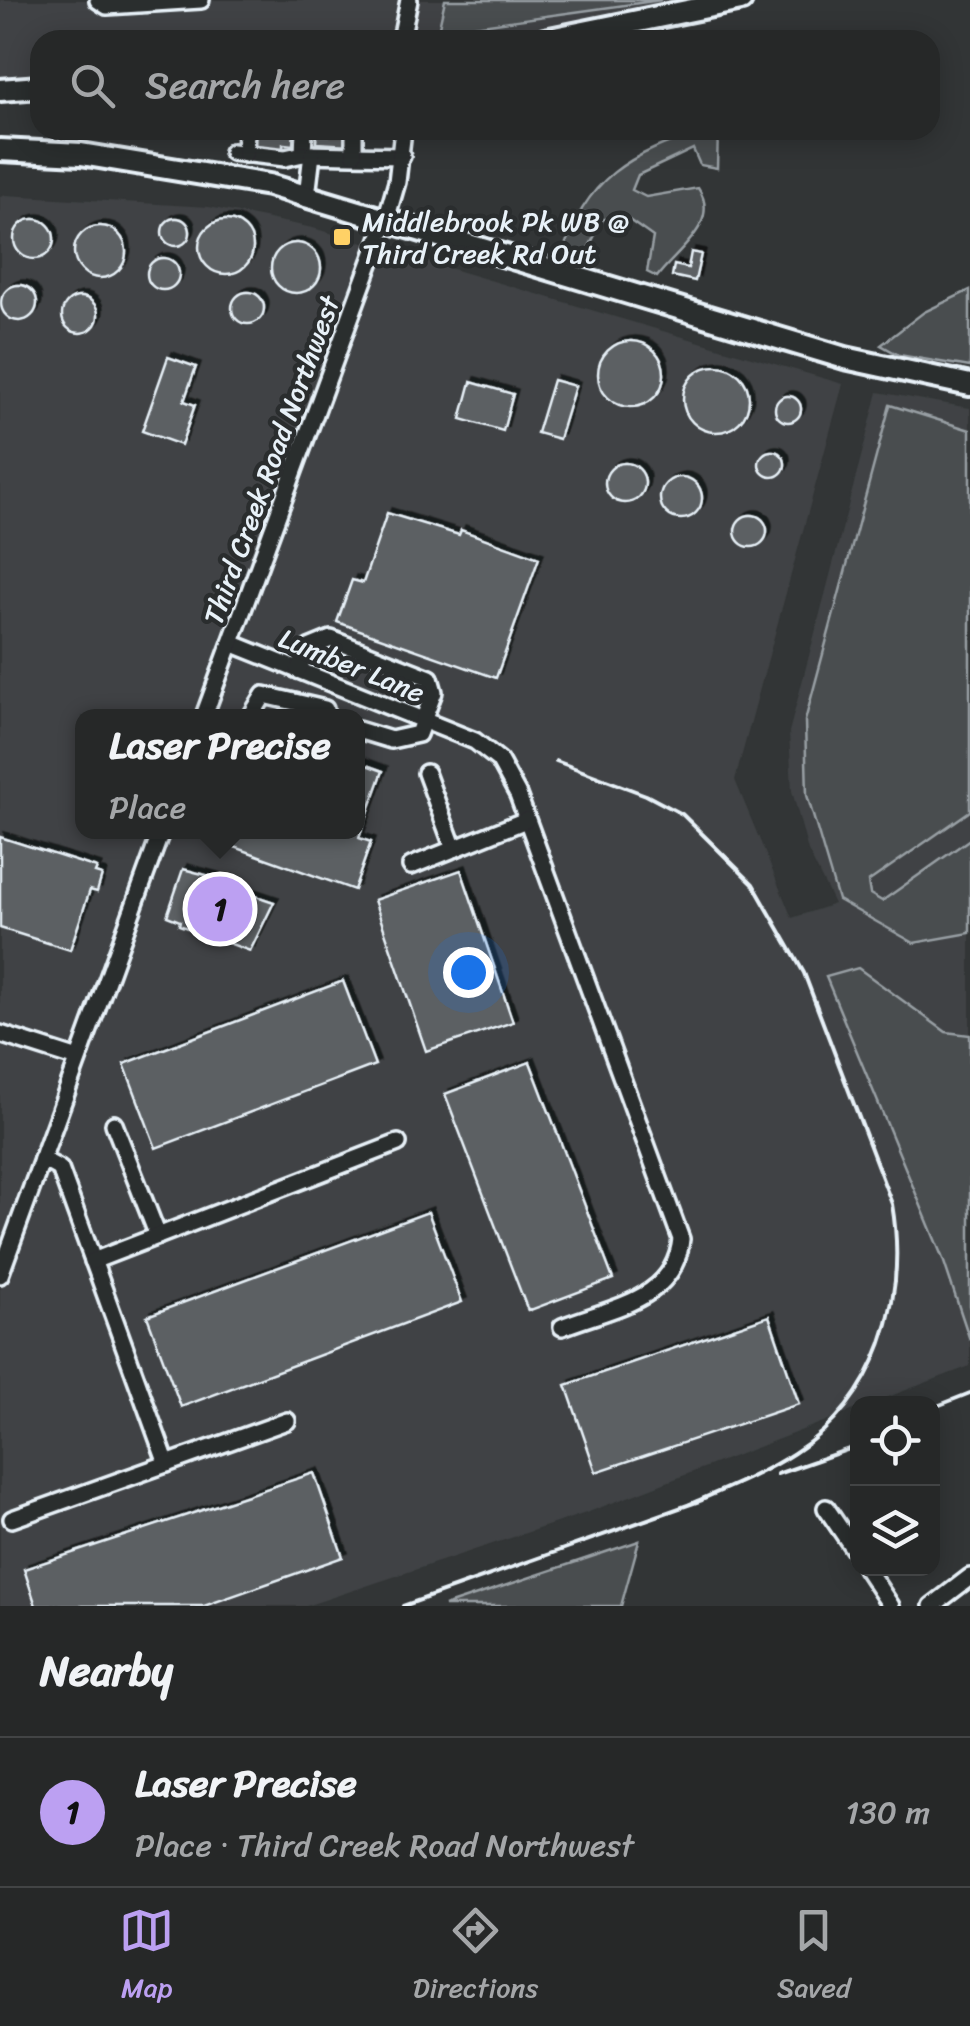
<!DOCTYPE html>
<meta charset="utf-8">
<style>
body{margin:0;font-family:Sriracha,sans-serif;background:#2e3030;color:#f1f3f6}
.controls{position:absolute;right:30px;bottom:30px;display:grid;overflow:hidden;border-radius:20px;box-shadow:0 5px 25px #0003}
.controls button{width:90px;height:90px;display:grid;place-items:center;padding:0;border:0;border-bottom:2px solid #424445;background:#262828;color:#f1f3f6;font:50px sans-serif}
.you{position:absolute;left:468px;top:972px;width:35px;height:35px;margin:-25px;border:8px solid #fff;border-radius:50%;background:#1a73e8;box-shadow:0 0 0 15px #1a73e833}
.badge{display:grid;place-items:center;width:65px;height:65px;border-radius:50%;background:#bca0f2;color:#111;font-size:32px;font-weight:700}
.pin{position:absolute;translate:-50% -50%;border:5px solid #fff;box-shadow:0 2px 10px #0006}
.popup{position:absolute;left:75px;top:709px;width:290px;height:130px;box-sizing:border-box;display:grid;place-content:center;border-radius:20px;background:#262828;filter:drop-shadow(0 2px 8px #0005);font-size:32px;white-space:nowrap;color:#a4a6a8}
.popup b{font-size:38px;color:#f1f3f6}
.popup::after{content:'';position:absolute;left:50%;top:100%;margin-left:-20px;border:20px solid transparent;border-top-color:#262828}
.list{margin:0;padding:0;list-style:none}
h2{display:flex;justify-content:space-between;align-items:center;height:130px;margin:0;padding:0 40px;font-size:42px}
h2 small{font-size:32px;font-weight:400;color:#a4a6a8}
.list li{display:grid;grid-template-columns:65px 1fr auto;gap:30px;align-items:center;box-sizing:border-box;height:150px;padding:0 40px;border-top:2px solid #424445}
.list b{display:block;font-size:38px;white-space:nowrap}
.list p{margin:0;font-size:32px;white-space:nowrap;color:#a4a6a8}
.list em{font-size:32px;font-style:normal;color:#a4a6a8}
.icon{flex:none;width:55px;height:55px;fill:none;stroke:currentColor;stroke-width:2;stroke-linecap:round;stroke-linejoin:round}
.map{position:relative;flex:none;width:970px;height:1606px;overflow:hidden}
.search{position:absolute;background:#262828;box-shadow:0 5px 25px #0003;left:30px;right:30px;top:30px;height:110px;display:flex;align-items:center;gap:25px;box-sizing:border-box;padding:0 35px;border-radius:30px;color:#a4a6a8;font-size:38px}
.sheet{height:280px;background:#262828}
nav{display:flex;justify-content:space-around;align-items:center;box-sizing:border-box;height:140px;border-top:2px solid #424445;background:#262828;font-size:28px;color:#a4a6a8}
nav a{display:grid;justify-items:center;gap:5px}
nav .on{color:#bca0f2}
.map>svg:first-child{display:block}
.built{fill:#3f4244;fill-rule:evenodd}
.green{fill:#494d4f;stroke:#989fa4;stroke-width:2.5}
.building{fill:#5c6063;stroke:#e8f1f8;stroke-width:2.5;filter:url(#shadow)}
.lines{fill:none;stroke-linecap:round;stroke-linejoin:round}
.minor-tunnel{stroke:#4d5153;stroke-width:15;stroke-dasharray:15 8;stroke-linecap:butt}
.minor-casing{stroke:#e8f1f8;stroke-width:22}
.major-casing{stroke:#e8f1f8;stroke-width:28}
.minor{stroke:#2a2d2e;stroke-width:15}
.major{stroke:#2a2d2e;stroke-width:20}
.rail{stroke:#e8f1f8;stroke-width:4}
.poi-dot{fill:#ffd166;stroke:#2a2d2e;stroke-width:4}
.labels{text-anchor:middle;stroke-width:9;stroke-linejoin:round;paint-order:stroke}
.poi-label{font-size:28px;fill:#e8f1f8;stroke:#2a2d2e;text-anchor:start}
.street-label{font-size:28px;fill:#e8f1f8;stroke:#2a2d2e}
</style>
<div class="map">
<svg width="970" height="1606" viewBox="0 0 970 1606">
<defs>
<filter id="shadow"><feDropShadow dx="4.5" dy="-4.5" stdDeviation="0" flood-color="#0009"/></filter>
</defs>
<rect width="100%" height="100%" fill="#323536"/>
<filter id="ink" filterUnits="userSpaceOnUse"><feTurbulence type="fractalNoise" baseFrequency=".01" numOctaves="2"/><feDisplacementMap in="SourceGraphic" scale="20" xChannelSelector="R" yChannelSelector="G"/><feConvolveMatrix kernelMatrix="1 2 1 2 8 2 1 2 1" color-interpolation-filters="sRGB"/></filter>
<g filter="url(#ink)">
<g class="built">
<polygon points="0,0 684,0 583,21 442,40 40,40 40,78 0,82"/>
<path d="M 6,195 L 209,207 L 313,228 L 843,384 L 735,780 L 792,918 L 834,904 L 808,851 L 792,791 L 789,732 L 878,392 L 970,408 L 970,1366 L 872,1403 L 858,1404 L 857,1409 L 586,1513 L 306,1606 L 0,1606 L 0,197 ZM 82,716 L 358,716 L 358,832 L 82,832 Z"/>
</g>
<g class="green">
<polygon points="445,0 661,0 438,31"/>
<path d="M 705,130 L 718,130 L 717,168 L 700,165 L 693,149 L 638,175 L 632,190 L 646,197 L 698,188 C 722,223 676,251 657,277 L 647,272 L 653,237 L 629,220 L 603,219 L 582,261 L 571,265 L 561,258 C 585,177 629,154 705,130 Z"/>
<polygon points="970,290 970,367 899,355 881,345 924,312"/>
<polygon points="890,405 970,430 970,811 868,882 870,894 882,901 970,839 970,933 914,943 838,900 807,795 805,721"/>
<polygon points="858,968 946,1032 970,1035 970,1340 943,1259 826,977"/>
<polygon points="639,1541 621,1606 444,1606"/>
</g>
<g class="building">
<polygon points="255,130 294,130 293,145 283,144 283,151 254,148"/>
<polygon points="317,130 350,130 349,145 316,143"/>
<circle cx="176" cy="232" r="14"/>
<circle cx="34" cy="239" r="20"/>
<circle cx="226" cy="247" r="27"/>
<circle cx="100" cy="252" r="26"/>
<circle cx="296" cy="268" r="25"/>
<polygon points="691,252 701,254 695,281 672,276 674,265 688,268"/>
<circle cx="163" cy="274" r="16"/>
<circle cx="19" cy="303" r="18"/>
<circle cx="248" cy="308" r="16"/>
<circle cx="80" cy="315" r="18"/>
<circle cx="631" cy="374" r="33"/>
<polygon points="168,357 196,367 184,401 195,405 181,445 142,431"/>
<circle cx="716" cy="399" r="33"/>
<polygon points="553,380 575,386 559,439 537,433"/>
<polygon points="471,382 513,394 503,431 461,419"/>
<circle cx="788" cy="409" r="13"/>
<circle cx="772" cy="464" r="13"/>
<circle cx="625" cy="483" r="20"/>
<circle cx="681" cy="498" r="21"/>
<polygon points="387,513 459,535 461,530 539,558 496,678 337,622 352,580 363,583"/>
<circle cx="751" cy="531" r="16"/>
<polygon points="358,762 383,771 359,838 371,842 354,890 229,845 234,832 358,832"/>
<polygon points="0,837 97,868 95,873 102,875 97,892 90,890 70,950 0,928"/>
<polygon points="183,869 237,883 235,889 274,902 250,951 179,925 180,921 167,916"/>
<polygon points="461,870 513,1022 426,1051 374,900"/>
<polygon points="343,981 375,1065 156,1148 124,1064"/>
<polygon points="530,1062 613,1279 528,1311 445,1094"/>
<polygon points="428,1212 462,1302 181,1407 147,1316"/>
<polygon points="769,1316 799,1404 596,1472 566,1385"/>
<polygon points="314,1473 343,1557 204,1606 36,1606 24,1569"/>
</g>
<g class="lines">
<polyline class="minor-tunnel" points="330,130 350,130"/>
<g class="minor-casing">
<g id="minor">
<polyline points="98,0 107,6 201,0"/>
<polyline points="401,40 409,0"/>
<polyline points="304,130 303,154 402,156"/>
<polyline points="232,152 285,158 303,154"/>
<polyline points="245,154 246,130"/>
<polyline points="354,154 354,130"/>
<polyline points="307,196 312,154"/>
<path d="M 231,643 L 475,741 L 499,760 L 518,795 L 681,1239 C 675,1300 613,1307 562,1327"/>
<polyline points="298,670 309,648 331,639 430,678 434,692 418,734 391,740 358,730"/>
<polyline points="204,716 386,220 397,182 403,130"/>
<polyline points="251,716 264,695 325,709"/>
<polyline points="426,773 454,849"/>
<polyline points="411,866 526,820"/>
<polyline points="0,1034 78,1059"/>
<polyline points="114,1124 158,1236"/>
<polyline points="42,1159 60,1169 167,1464"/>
<polyline points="93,1261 398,1143"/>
<polyline points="0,1275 161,832"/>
<polyline points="826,1508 858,1555"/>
<polyline points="12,1519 287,1421"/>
<polyline points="866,1568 891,1606"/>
<polyline points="932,1606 970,1577"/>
</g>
</g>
<g class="major-casing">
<g id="major">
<polyline points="545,40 741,0"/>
<polyline points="0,90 40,87"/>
<polyline points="0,150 81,154 269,185 845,358 970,385"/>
</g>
</g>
<use href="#minor" class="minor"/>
<use href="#major" class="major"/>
<g class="rail">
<path d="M 556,761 L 646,795 L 682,814 L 753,884 L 804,973 L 892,1204 C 908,1298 878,1400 794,1453 C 762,1474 725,1489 690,1504"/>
<polyline points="932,1408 970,1393"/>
<polyline points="777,1474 858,1446"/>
<polyline points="403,1606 702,1500"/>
</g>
</g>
</g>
<rect class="poi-dot" x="332" y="227" width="20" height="20" rx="5"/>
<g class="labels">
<g class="poi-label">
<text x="362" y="231">Middlebrook Pk WB @<tspan x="362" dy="32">Third Creek Rd Out</tspan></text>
</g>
<g class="street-label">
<text transform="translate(271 460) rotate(-70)" y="10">Third Creek Road Northwest</text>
<text transform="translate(352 665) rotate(22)" y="10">Lumber Lane</text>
</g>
</g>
</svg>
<div class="controls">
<button><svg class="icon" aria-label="locate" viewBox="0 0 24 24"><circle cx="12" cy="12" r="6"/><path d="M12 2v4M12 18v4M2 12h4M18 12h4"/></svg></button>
<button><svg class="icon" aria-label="layers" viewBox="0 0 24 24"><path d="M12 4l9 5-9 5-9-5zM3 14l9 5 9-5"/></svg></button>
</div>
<div class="you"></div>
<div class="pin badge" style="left:220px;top:909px">1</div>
<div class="popup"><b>Laser Precise</b>Place</div>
<div class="search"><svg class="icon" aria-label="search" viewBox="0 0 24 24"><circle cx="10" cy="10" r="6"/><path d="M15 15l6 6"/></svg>Search here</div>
</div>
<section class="sheet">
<h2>Nearby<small></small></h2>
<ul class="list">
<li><span class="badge">1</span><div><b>Laser Precise</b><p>Place · Third Creek Road Northwest</p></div><em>130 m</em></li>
</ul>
</section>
<nav>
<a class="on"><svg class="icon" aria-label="map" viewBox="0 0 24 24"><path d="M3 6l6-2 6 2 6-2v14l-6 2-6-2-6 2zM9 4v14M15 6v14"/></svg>Map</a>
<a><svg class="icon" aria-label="directions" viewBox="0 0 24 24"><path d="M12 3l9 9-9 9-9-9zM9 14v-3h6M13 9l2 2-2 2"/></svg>Directions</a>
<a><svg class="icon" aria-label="saved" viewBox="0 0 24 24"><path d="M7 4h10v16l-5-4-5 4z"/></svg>Saved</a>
</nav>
